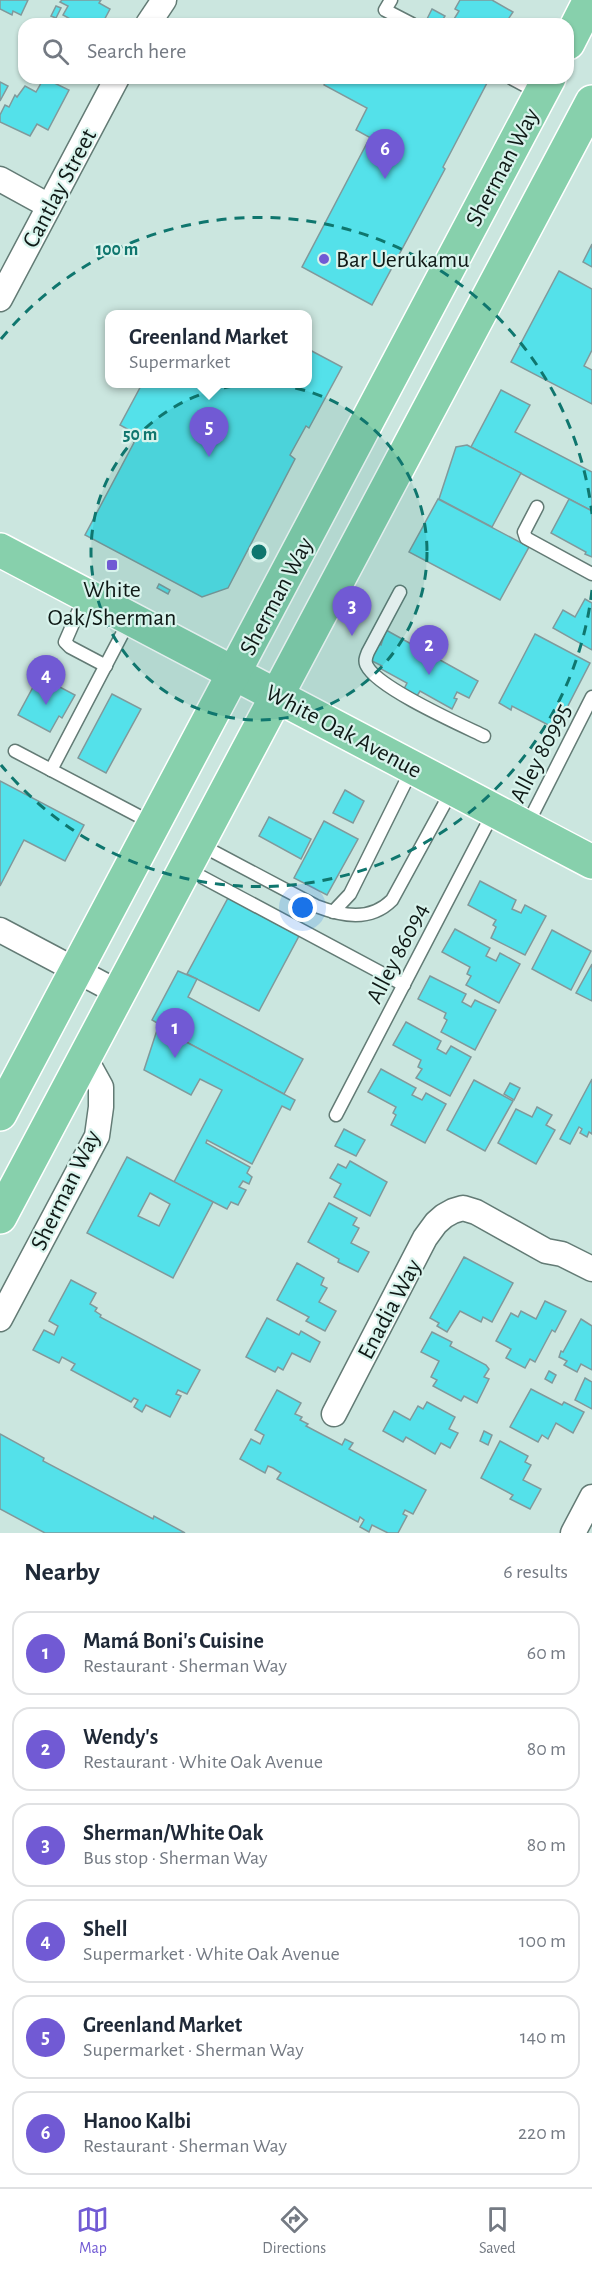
<!DOCTYPE html>
<meta charset="utf-8">
<style>
body{margin:0;font-family:"Alegreya Sans",sans-serif;background:#f2f2f3;color:#1f2937}
.you{position:absolute;left:303px;top:908px;width:21px;height:21px;margin:-15px;border:4px solid #fff;border-radius:50%;background:#1a73e8;box-shadow:0 0 0 9px #1a73e833}
.badge{display:grid;place-items:center;width:39px;height:39px;border-radius:50%;background:#715ad4;color:#fff;font-size:20px;font-weight:700}
.pin{position:absolute;translate:-50% -50px;filter:drop-shadow(0 2px 3px #0008)}
.pin::after{content:'';position:absolute;top:32px;width:21px;height:18px;background:inherit;clip-path:polygon(0 0,100% 0,50% 100%)}
.popup{position:absolute;left:105px;top:310px;width:207px;height:78px;box-sizing:border-box;display:grid;place-content:center;border-radius:12px;background:#fff;filter:drop-shadow(0 2px 4px #0005);font-size:20px;white-space:nowrap;color:#747a83}
.popup b{font-size:22px;color:#1f2937}
.popup::after{content:'';position:absolute;left:50%;top:100%;margin-left:-12px;border:12px solid transparent;border-top-color:#fff}
.list{margin:0;padding:0;list-style:none}
h2{display:flex;justify-content:space-between;align-items:center;height:78px;margin:0;padding:0 24px;font-size:26px}
h2 small{font-size:20px;font-weight:400;color:#747a83}
.list li{display:grid;grid-template-columns:39px 1fr auto;gap:18px;align-items:center;box-sizing:border-box;height:84px;margin:0 12px 12px;padding:0 12px;border:2px solid #e0e1e3;border-radius:18px}
.list b{display:block;font-size:22px;white-space:nowrap}
.list p{margin:0;font-size:20px;white-space:nowrap;color:#747a83}
.list em{font-size:20px;font-style:normal;color:#747a83}
.icon{flex:none;width:33px;height:33px;fill:none;stroke:currentColor;stroke-width:2;stroke-linecap:round;stroke-linejoin:round}
.map{position:relative;flex:none;width:592px;height:1533px;overflow:hidden}
.search{position:absolute;background:#fff;box-shadow:0 2px 4px #0004;left:18px;right:18px;top:18px;height:66px;display:flex;align-items:center;gap:15px;box-sizing:border-box;padding:0 21px;border-radius:18px;color:#747a83;font-size:22px}
.sheet{height:654px;background:#fff}
nav{display:flex;justify-content:space-around;align-items:center;box-sizing:border-box;height:84px;border-top:2px solid #e0e1e3;background:#fff;font-size:16px;color:#747a83}
nav a{display:grid;justify-items:center;gap:3px}
nav .on{color:#715ad4}
.map>svg:first-child{display:block}
.building{fill:#54e1ea;stroke:#80999b;stroke-width:1.5;fill-rule:evenodd}
.lines{fill:none;stroke-linecap:round;stroke-linejoin:round}
.lane-casing{stroke:#637b75;stroke-width:15}
.street-casing{stroke:#637b75;stroke-width:27}
.primary-casing{stroke:#fff;stroke-width:36}
.lane{stroke:#fff;stroke-width:12}
.street{stroke:#fff;stroke-width:24}
.primary{stroke:#87d0ac;stroke-width:33}
.ring{fill:none;stroke:#0f766e;stroke-width:3;stroke-dasharray:10 8}
.poi-dot{fill:#715ad4;stroke:#d8f3ec;stroke-width:2}
.labels{text-anchor:middle;stroke-width:4.5;stroke-linejoin:round;paint-order:stroke}
.street-label{font-size:24px;fill:#0f1916;stroke:#d8f3ec}
.poi-label{font-size:24px;fill:#0f1916;stroke:#d8f3ec;text-anchor:start}
.centre{fill:#0f766e;stroke:#d8f3ec;stroke-width:3}
.ring-label{font-size:18px;text-anchor:middle;font-weight:bold;fill:#0f766e;stroke:#d8f3ec;stroke-width:4.5;stroke-linejoin:round;paint-order:stroke}
</style>
<div class="map">
<svg width="592" height="1533" viewBox="0 0 592 1533">
<rect width="100%" height="100%" fill="#cbe6df"/>
<g class="building">
<polygon points="0,0 28,0 21,15 13,11 12,15 0,9"/>
<polygon points="62,0 101,0 99,3 110,9 102,24 79,24 63,15 68,6 60,2"/>
<polygon points="460,0 492,0 513,12 505,24 451,24 459,11 455,9"/>
<polygon points="56,6 61,8 56,18 51,16"/>
<polygon points="432,9 445,16 440,24 427,19"/>
<polygon points="44,78 69,90 48,130 37,124 30,136 0,122 0,115 5,105 9,107 15,95 17,97 25,86 36,92"/>
<polygon points="327,78 472,78 480,83 483,78 488,81 443,167 445,169 372,305 302,267 367,143 388,155 391,149 356,130 367,108 324,85"/>
<polygon points="0,82 8,86 0,101"/>
<polygon points="592,244 592,267 583,262"/>
<polygon points="559,271 592,289 592,350 584,366 592,370 592,404 511,362"/>
<polygon points="308,349 342,367 309,428 306,426 290,455 295,459 228,588 202,597 85,535 138,435 120,425 142,384 308,384"/>
<polygon points="501,390 530,405 515,432 592,472 592,511 471,447"/>
<polygon points="467,445 521,473 492,527 439,499 456,447"/>
<polygon points="438,499 529,547 500,600 409,552"/>
<polygon points="569,499 592,511 592,557 585,554 586,552 551,533"/>
<polygon points="159,584 170,590 168,594 157,588"/>
<polygon points="585,599 592,603 592,650 553,628 563,610 575,617"/>
<polygon points="386,630 478,681 469,698 457,692 454,698 457,699 452,709 420,691 417,696 404,689 407,683 381,669 382,666 370,660 379,644 381,645"/>
<polygon points="535,634 590,663 556,729 512,706 511,710 499,703"/>
<polygon points="39,676 75,695 62,718 59,716 50,732 18,715"/>
<polygon points="112,694 141,709 106,773 78,758"/>
<polygon points="0,781 84,825 65,861 24,840 0,886"/>
<polygon points="345,790 364,801 353,823 333,813"/>
<polygon points="269,817 311,839 301,859 259,836"/>
<polygon points="324,821 358,839 327,895 294,878"/>
<polygon points="480,881 516,900 512,909 521,913 525,905 546,916 525,955 491,938 496,927 493,925 496,920 468,905"/>
<polygon points="228,898 299,936 259,1011 187,974"/>
<polygon points="455,929 490,948 486,956 496,961 500,953 520,964 499,1003 466,985 471,976 467,974 470,967 442,952"/>
<polygon points="552,930 591,951 571,990 532,969"/>
<polygon points="592,964 592,1001 576,993"/>
<polygon points="178,971 197,979 188,997 303,1059 284,1094 158,1027 159,1024 152,1020"/>
<polygon points="430,976 466,994 462,1002 471,1007 475,1000 496,1010 475,1050 441,1032 447,1020 444,1018 446,1013 418,999"/>
<polygon points="406,1022 441,1041 437,1049 446,1054 451,1046 471,1057 450,1096 416,1078 422,1069 418,1067 421,1060 393,1045"/>
<polygon points="158,1027 295,1100 290,1110 282,1106 252,1164 207,1140 206,1143 250,1167 247,1173 252,1177 249,1184 243,1181 239,1187 246,1190 238,1205 231,1202 227,1209 174,1182 222,1090 200,1079 191,1095 144,1070"/>
<polygon points="381,1069 416,1088 412,1095 422,1100 426,1093 446,1104 425,1143 391,1125 396,1115 393,1113 396,1107 368,1092"/>
<polygon points="592,1079 592,1134 589,1132 587,1137 580,1133 582,1129 579,1127 570,1144 560,1139"/>
<polygon points="474,1080 513,1101 485,1151 447,1130"/>
<polygon points="510,1083 520,1088 514,1100 504,1094"/>
<polygon points="537,1107 552,1115 546,1125 555,1130 536,1164 498,1143 516,1109 532,1117"/>
<polygon points="344,1129 365,1140 356,1156 335,1146"/>
<path d="M 127,1157 L 213,1202 L 173,1278 L 87,1233 ZM 150,1193 L 170,1204 L 159,1226 L 138,1216 Z"/>
<polygon points="350,1161 387,1182 370,1216 334,1197 341,1184 330,1178 338,1164 346,1168"/>
<polygon points="329,1203 357,1218 353,1225 359,1228 351,1243 369,1252 358,1272 338,1262 339,1259 308,1242"/>
<polygon points="464,1257 513,1283 492,1322 483,1317 481,1322 460,1311 447,1332 437,1326 439,1323 430,1318"/>
<polygon points="297,1263 324,1278 321,1285 327,1288 319,1302 336,1311 325,1331 306,1321 309,1317 277,1300"/>
<polygon points="71,1280 96,1293 90,1304 97,1308 95,1311 101,1315 100,1317 200,1370 187,1394 178,1390 176,1394 181,1396 170,1417 146,1405 142,1412 134,1407 138,1400 134,1398 131,1402 71,1370 75,1364 62,1357 59,1363 33,1350 44,1330 54,1335 58,1326 49,1321"/>
<polygon points="545,1301 566,1311 555,1332 552,1330 535,1362 530,1359 525,1368 506,1358 511,1349 496,1341 511,1313 518,1317 521,1311 536,1319"/>
<polygon points="267,1318 299,1335 301,1331 320,1342 310,1362 292,1353 283,1370 278,1367 275,1372 246,1357"/>
<polygon points="581,1319 592,1326 592,1370 581,1364 577,1372 564,1365 567,1361 559,1357 561,1351 563,1352"/>
<polygon points="432,1332 452,1342 450,1346 486,1365 489,1369 484,1377 489,1379 477,1403 464,1396 461,1401 433,1386 437,1380 431,1377 439,1361 421,1352"/>
<polygon points="549,1371 556,1375 552,1383 545,1379"/>
<polygon points="585,1378 592,1382 592,1409 575,1400"/>
<polygon points="531,1389 562,1405 564,1402 584,1412 573,1433 556,1423 548,1439 542,1435 538,1442 510,1427"/>
<polygon points="277,1390 301,1403 295,1414 302,1417 300,1420 308,1424 306,1426 342,1445 345,1439 353,1443 349,1449 426,1490 413,1514 405,1510 403,1514 407,1516 398,1533 388,1533 372,1525 369,1532 360,1527 364,1520 360,1517 358,1522 277,1479 281,1473 273,1468 268,1466 265,1473 240,1459 251,1439 260,1444 264,1435 255,1430"/>
<polygon points="427,1402 455,1417 449,1429 458,1433 450,1448 441,1443 435,1454 406,1437 403,1442 383,1431 394,1411 410,1420 418,1406 423,1409"/>
<polygon points="484,1431 492,1435 488,1445 480,1441"/>
<polygon points="0,1434 44,1458 43,1461 153,1519 154,1516 185,1533 45,1533 0,1509"/>
<polygon points="500,1441 528,1456 525,1462 531,1465 523,1480 541,1489 530,1509 510,1499 513,1495 481,1478"/>
</g>
<g class="lines">
<g class="lane-casing">
<g id="lane">
<polyline points="391,0 385,10 412,24"/>
<polyline points="511,78 539,93"/>
<polyline points="537,507 524,532 526,538 592,574"/>
<path d="M 400,592 L 368,652 C 366,657 364,661 367,666 C 378,688 459,724 484,736"/>
<polyline points="85,596 65,642 70,647 106,666"/>
<polyline points="15,751 152,823"/>
<polyline points="51,770 130,619"/>
<polyline points="526,827 592,697"/>
<path d="M 199,844 L 316,906 C 342,916 370,922 392,900 L 452,790"/>
<polyline points="187,869 404,985"/>
<polyline points="333,912 350,894 412,769"/>
<polyline points="336,1115 493,813"/>
</g>
</g>
<g class="street-casing">
<g id="street">
<polyline points="148,24 164,0"/>
<polyline points="0,179 49,206"/>
<polyline points="0,299 117,78"/>
<polyline points="0,930 119,993"/>
<polyline points="0,1319 97,1136 101,1107 101,1087 85,1058"/>
<polyline points="334,1414 425,1238 436,1223 444,1216 453,1211 463,1208 476,1212 546,1251 562,1254 592,1269"/>
<polyline points="573,1533 592,1497"/>
</g>
</g>
<g class="primary-casing">
<g id="primary">
<polyline points="568,43 590,0"/>
<polyline points="0,550 592,862"/>
<polyline points="0,1114 549,78"/>
<polyline points="0,1217 592,102"/>
</g>
</g>
<use href="#lane" class="lane"/>
<use href="#street" class="street"/>
<use href="#primary" class="primary"/>
</g>
<circle cx="259" cy="552" r="168" fill="#0f766e" fill-opacity=".12"/>
<g class="ring">
<circle cx="259" cy="552" r="168"/>
<path d="M592 590A335 335 0 0 1 1 765M1 339A335 335 0 0 1 592 514"/>
</g>
<g class="poi-dot">
<circle cx="324" cy="259" r="6"/>
<rect x="106" y="559" width="12" height="12" rx="3"/>
</g>
<g class="labels">
<g class="street-label">
<text transform="translate(502 167) rotate(-62)" y="8">Sherman Way</text>
<text transform="translate(59 188) rotate(-62)" y="8">Cantlay Street</text>
<text transform="translate(276 596) rotate(-62)" y="8">Sherman Way</text>
<text transform="translate(344 731) rotate(28)" y="8">White Oak Avenue</text>
<text transform="translate(540 753) rotate(-63)" y="8">Alley 80995</text>
<text transform="translate(397 953) rotate(-63)" y="8">Alley 86094</text>
<text transform="translate(65 1190) rotate(-64)" y="8">Sherman Way</text>
<text transform="translate(389 1309) rotate(-62)" y="8">Enadia Way</text>
</g>
<g class="poi-label">
<text x="336" y="267">Bar Uerukamu</text>
<text x="112" y="597" text-anchor="middle">White<tspan x="112" dy="28">Oak/Sherman</tspan></text>
</g>
</g>
<circle cx="259" cy="552" r="9" class="centre"/>
<g class="ring-label">
<text x="117" y="255">100 m</text>
<text x="140" y="440">50 m</text>
</g>
</svg>
<div class="you"></div>
<div class="pin badge" style="left:175px;top:1058px">1</div>
<div class="pin badge" style="left:429px;top:675px">2</div>
<div class="pin badge" style="left:352px;top:636px">3</div>
<div class="pin badge" style="left:46px;top:705px">4</div>
<div class="pin badge" style="left:209px;top:457px">5</div>
<div class="popup"><b>Greenland Market</b>Supermarket</div>
<div class="pin badge" style="left:385px;top:179px">6</div>
<div class="search"><svg class="icon" aria-label="search" viewBox="0 0 24 24"><circle cx="10" cy="10" r="6"/><path d="M15 15l6 6"/></svg>Search here</div>
</div>
<section class="sheet">
<h2>Nearby<small>6 results</small></h2>
<ul class="list">
<li><span class="badge">1</span><div><b>Mamá Boni's Cuisine</b><p>Restaurant · Sherman Way</p></div><em>60 m</em></li>
<li><span class="badge">2</span><div><b>Wendy's</b><p>Restaurant · White Oak Avenue</p></div><em>80 m</em></li>
<li><span class="badge">3</span><div><b>Sherman/White Oak</b><p>Bus stop · Sherman Way</p></div><em>80 m</em></li>
<li><span class="badge">4</span><div><b>Shell</b><p>Supermarket · White Oak Avenue</p></div><em>100 m</em></li>
<li><span class="badge">5</span><div><b>Greenland Market</b><p>Supermarket · Sherman Way</p></div><em>140 m</em></li>
<li><span class="badge">6</span><div><b>Hanoo Kalbi</b><p>Restaurant · Sherman Way</p></div><em>220 m</em></li>
</ul>
</section>
<nav>
<a class="on"><svg class="icon" aria-label="map" viewBox="0 0 24 24"><path d="M3 6l6-2 6 2 6-2v14l-6 2-6-2-6 2zM9 4v14M15 6v14"/></svg>Map</a>
<a><svg class="icon" aria-label="directions" viewBox="0 0 24 24"><path d="M12 3l9 9-9 9-9-9zM9 14v-3h6M13 9l2 2-2 2"/></svg>Directions</a>
<a><svg class="icon" aria-label="saved" viewBox="0 0 24 24"><path d="M7 4h10v16l-5-4-5 4z"/></svg>Saved</a>
</nav>
